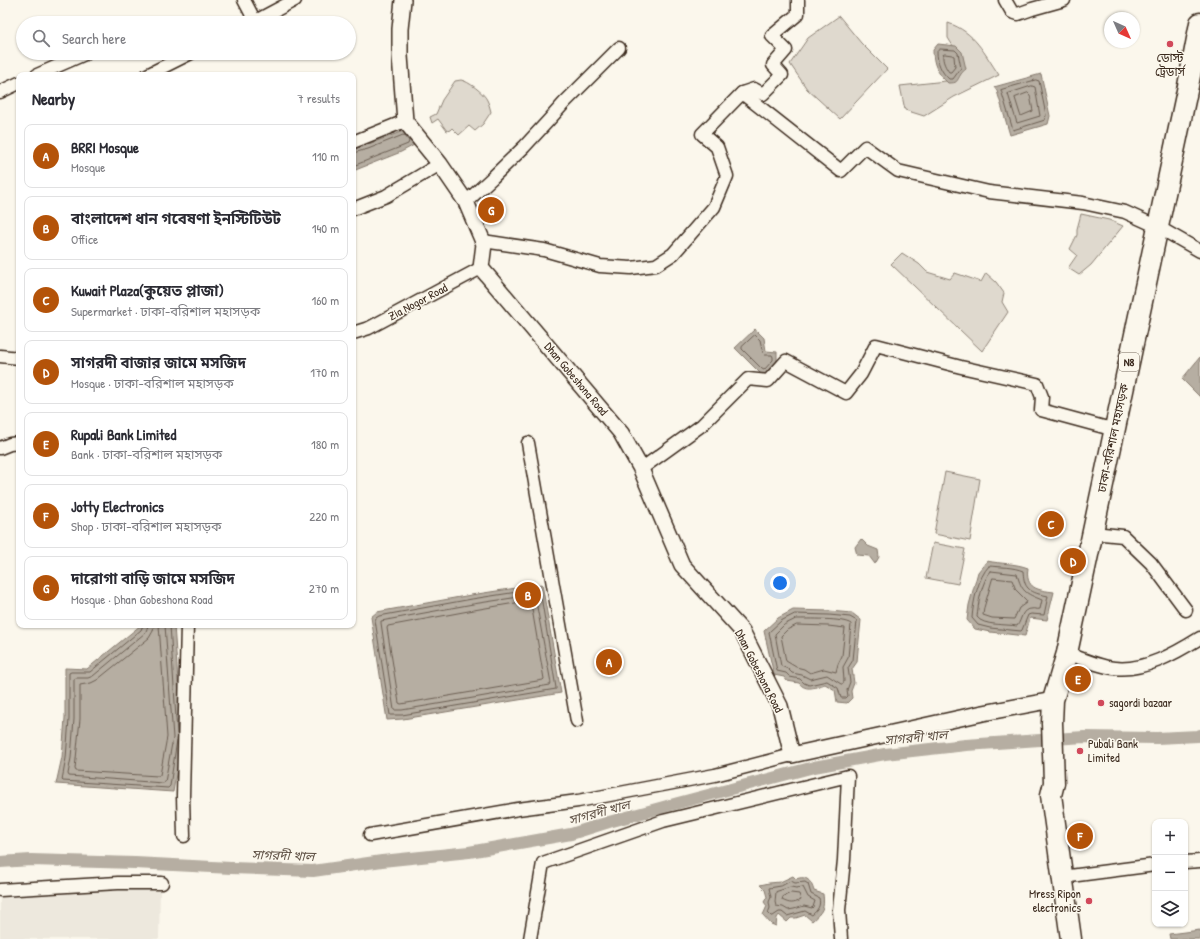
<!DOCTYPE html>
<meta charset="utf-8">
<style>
body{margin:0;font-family:"Patrick Hand","Noto Sans Bengali",sans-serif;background:#f7f7f7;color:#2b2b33}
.controls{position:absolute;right:12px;bottom:12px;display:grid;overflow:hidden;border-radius:8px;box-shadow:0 1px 3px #0004}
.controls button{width:36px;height:36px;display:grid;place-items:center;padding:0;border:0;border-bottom:1px solid #e1e1e2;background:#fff;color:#2b2b33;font:20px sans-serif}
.compass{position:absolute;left:1104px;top:12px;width:36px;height:36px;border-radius:50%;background:#fff;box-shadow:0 1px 3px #0004;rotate:135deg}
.you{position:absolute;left:780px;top:583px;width:14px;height:14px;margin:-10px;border:3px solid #fff;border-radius:50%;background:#1a73e8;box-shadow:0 0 0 6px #1a73e833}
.badge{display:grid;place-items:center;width:26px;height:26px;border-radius:50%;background:#b45309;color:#fff;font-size:13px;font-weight:700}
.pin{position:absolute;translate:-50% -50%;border:2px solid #fff;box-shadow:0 1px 4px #0006}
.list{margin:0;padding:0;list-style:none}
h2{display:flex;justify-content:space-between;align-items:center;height:52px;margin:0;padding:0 16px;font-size:17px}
h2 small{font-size:13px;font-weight:400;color:#7c7c81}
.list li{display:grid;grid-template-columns:26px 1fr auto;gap:12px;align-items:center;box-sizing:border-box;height:64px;margin:0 8px 8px;padding:0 8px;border:1px solid #e1e1e2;border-radius:8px}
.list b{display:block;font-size:15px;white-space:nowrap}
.list p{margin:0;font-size:13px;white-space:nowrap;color:#7c7c81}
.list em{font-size:13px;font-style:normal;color:#7c7c81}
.icon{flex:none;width:22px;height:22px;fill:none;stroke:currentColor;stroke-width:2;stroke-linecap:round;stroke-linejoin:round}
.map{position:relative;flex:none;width:1200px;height:939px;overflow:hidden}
.search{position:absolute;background:#fff;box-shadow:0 1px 3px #0004;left:16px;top:16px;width:340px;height:44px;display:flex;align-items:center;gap:10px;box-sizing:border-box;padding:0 14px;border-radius:22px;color:#7c7c81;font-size:15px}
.panel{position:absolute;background:#fff;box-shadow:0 1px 3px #0004;left:16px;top:72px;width:340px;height:556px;border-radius:8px}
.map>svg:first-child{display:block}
.built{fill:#ede8dd}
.green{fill:#dfd9ce;stroke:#8d8276}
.water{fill:#b6aea2;stroke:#85796d}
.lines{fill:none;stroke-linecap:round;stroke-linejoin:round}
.shore{stroke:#6c5f53;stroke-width:1}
.canal{stroke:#b6aea2;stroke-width:12}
.minor-casing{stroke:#3b2a1e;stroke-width:15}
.tertiary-casing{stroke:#3b2a1e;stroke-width:18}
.trunk-casing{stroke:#3b2a1e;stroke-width:23}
.minor{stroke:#fbf7ec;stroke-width:12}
.tertiary{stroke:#fbf7ec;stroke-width:15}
.trunk{stroke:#fbf7ec;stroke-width:20}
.poi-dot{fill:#d1495b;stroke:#fbf7ec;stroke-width:1.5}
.labels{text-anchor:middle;stroke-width:3;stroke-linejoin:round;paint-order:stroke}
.shield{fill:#fbf7ec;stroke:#75685c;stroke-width:1}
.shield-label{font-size:11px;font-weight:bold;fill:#3b2a1e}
.poi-label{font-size:12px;fill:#3b2a1e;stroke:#fbf7ec;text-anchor:start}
.street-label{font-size:12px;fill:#3b2a1e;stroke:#fbf7ec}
.water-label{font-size:13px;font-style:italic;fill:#605246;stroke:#fbf7ec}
</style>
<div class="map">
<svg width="1200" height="939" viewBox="0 0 1200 939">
<rect width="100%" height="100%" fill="#fbf7ec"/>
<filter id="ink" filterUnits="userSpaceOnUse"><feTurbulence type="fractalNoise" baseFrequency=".025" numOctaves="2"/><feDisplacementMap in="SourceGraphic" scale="8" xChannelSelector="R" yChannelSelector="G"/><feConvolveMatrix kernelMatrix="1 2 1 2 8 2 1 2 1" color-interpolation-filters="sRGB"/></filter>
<g filter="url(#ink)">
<polygon class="built" points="79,888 160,889 159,939 0,939 0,892"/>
<g class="green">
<polygon points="839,16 861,43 887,69 840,119 807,89 790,64 808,38"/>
<path d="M 948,23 C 975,32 984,53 999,75 L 954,97 L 924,116 L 905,110 L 900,86 L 955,80 L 962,60 L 948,38 Z"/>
<path d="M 461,80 C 468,81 484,93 487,100 C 489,104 490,108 491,112 L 483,124 L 475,131 L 469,126 L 459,135 L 452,128 L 450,130 L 447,131 L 438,119 L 432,123 L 430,117 L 436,114 L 442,100 L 455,81 Z"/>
<polygon points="1081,214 1109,220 1123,226 1091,265 1079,275 1068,268 1077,255 1070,249 1077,235 1077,229"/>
<polygon points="902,253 919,264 927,272 950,279 955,273 981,282 986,273 996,282 1004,293 1002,302 1008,312 982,351 891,264"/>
<polygon points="945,472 980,479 970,541 934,534"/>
<polygon points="933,543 965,549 958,584 926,578"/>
</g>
<g class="water">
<path d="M 938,44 L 956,46 L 962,52 L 966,69 C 964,71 962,72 961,74 C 956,82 958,83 948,83 C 937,73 933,64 933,50 Z"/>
<polygon points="1041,74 1050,116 1048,124 1010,135 997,91 994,87"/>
<polygon points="406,130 416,144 401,152 353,171 353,150"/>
<polygon points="755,329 764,338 766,351 777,352 777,361 764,377 735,348"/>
<polygon points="1200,357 1200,397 1182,379"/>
<polygon points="861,539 868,546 878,550 879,557 875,564 869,556 857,555 855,547"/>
<path d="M 987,561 C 1001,564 1015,563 1028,568 C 1025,589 1038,590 1054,592 L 1047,620 L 1030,618 L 1025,636 L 990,632 L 975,629 L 967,620 L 969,605 L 978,572 Z"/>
<polygon points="542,584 561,693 403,719 387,720 371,617 377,612 471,595"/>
<path d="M 793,610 L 829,611 L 852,613 L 861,620 L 858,650 L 857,662 L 852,669 L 854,683 L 851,691 L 852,698 L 847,703 L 837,702 L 835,690 L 825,684 C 816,687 806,692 799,683 L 787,681 L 784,677 L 774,675 L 764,631 L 778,618 Z"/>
<polygon points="141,625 174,625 182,738 173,792 56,784 62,757 65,718 65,668 87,669"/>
<path d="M 793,876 L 796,879 C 807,875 811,881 814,891 L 823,894 C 825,909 822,912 812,921 L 805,915 L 796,918 L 791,918 L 787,922 L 779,915 L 777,918 L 776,926 L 771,924 L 763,915 L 767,906 L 764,902 L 767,897 L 765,890 L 760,885 L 769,883 L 780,882 Z"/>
<polygon points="1200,930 1200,939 1170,939 1169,934"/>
</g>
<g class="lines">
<g class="shore">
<path d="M 940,49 L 955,50 L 958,53 L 961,68 L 953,79 L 949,79 C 941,72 937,62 937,52 Z"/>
<path d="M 945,54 L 952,55 L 954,56 L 955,67 L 951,72 L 949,72 C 946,68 942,61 943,55 Z"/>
<polygon points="1036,80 1039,81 1046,115 1045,120 1013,130 1001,90"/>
<polygon points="1032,86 1035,87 1040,116 1017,123 1008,94"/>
<polygon points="1028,93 1030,95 1033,111 1021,116 1020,114 1015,98"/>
<polyline points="353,153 368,149 403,135 405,136 409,141 408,144 353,166"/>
<polygon points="755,335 760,340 763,353 765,355 772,355 773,357 773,360 764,370 762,369 742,349 742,347"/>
<path d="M 989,566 C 999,567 1014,567 1023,571 C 1024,583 1025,590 1039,594 C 1042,595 1045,595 1048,596 L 1044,615 L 1031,614 L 1028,615 L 1022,630 L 1021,631 L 990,628 L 978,625 L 972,618 C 973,603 978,577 989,566 Z"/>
<path d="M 991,571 L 1017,574 C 1022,592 1025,593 1042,600 L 1040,609 C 1037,610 1034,608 1031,609 C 1021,609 1022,620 1017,626 C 1006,624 983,626 977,617 C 978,604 982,580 991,571 Z"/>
<polygon points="993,578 1012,580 1016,590 1027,601 1026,603 1019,608 1014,619 992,618 983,615 984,608"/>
<polygon points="538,589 540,590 556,688 556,689 402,715 390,715 375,620 376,618 379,616 472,599"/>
<polygon points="534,595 535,596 551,683 550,685 402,710 394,710 381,623 381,621 473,604"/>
<polygon points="529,601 531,603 544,679 543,680 401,704 399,703 387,628 388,626 474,610"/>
<polygon points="795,614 829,615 850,617 857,621 853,660 848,668 850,682 847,690 848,696 846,698 841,698 838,688 827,681 809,685 804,683 800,679 790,677 786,673 777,671 769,632 781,621"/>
<path d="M 796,619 C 808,619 843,618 851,624 L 848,658 L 843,667 L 844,681 L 843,684 L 841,684 L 827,675 L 810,679 L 802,675 L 792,673 L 788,669 L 781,666 L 775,634 L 784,625 Z"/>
<polyline points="143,625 141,630 90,672 71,672 69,673 69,719 66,758 62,780 63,781 168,788 170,786 177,740"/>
<polyline points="148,625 147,629 145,633 93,676 88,678 76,678 74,679 74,719 71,758 68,774 69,776 163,783 165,782 173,738 165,625"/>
<polyline points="154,625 153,631 149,638 97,680 91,683 80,685 80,719 75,769 76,771 158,776 160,775 167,737 159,625"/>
<polyline points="170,625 177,734"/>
<polygon points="797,625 828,626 845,628 842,656 838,664 836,672 824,669 810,673 804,669 796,667 786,661 781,636 787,630"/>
<path d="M 791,881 L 795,883 L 805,882 L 808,884 L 811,894 L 819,898 C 821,905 818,910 812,915 L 805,911 L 787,916 L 782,912 L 779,912 L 773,916 L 771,916 L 768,913 L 770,908 L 769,902 L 771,897 L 769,888 L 781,886 Z"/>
<polygon points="791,887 796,888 803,887 808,897 815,901 813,907 812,908 804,906 794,909 788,910 783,907 776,906 775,902 776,892"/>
<path d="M 791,893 L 799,894 L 801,900 C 793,904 790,904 782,900 L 783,897 Z"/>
</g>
<polyline class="canal" points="0,862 31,860 135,863 231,868 313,871 382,861 469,852 571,834 609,822 678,803 814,767 885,754 966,745 1084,737 1157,738 1198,736 1200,735"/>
<g class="minor-casing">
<g id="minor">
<polyline points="244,0 255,21"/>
<polyline points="798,0 798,14 772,36 786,50 773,65 782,75 763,94 754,89 742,93 841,171 865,147 898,171 989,192 1083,203 1125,212 1158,227 1200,251"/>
<polyline points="1005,0 1012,12 1018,14 1032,9 1064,0"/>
<polyline points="252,23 295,0"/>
<polyline points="37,75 87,53"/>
<polyline points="147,75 191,53"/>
<polyline points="0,92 19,83"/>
<polyline points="353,142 405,121"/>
<polyline points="466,202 492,178 524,147 548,121 565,102 619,48"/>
<polyline points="353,209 386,196 440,164"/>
<polyline points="483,241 544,250 600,266 631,268 656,265 673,254 714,207 727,176 717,147 702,134 742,93"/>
<polyline points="353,333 369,328 481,268"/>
<polyline points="0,356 19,358"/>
<polyline points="528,443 577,721"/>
<polyline points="0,448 10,444 19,443"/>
<polyline points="641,469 702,425 748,379 768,381 786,361 846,393 861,374 876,345 961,367 1037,384 1042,397 1041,410 1115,430"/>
<polyline points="1093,533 1123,536 1151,563 1186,610"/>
<path d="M 1067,653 C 1082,659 1098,666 1114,668 C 1143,672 1176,653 1200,638"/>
<polyline points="370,835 518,809 578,801 715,775 792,755"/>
<polyline points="184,836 183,796 187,625"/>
<polyline points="1185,862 1200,861"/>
<polyline points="1070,876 1155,865"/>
<polyline points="0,890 118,883 162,883"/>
<polyline points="530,939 543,863 663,821 848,776 844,860 839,910 841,939"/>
</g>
</g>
<g class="tertiary-casing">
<polyline id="tertiary" points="403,0 400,29 400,56 405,121 440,164 466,202 484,244 481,268 621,433 640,467 682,565 742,631 780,706 792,755 983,713 1053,700"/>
</g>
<g class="trunk-casing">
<polyline id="trunk" points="1071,939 1051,795 1054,783 1052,723 1053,700 1067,653 1188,86 1200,23"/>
</g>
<use href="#minor" class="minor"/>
<use href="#tertiary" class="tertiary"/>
<use href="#trunk" class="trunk"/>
</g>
</g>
<g class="poi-dot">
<circle cx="1170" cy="44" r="4"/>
<circle cx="1101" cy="703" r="4"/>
<circle cx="1080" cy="751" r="4"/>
<circle cx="1089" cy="901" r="4"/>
</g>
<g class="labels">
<rect class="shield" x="1119" y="353" width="20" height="18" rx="3"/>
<g class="shield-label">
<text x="1129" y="366">N8</text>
</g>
<g class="poi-label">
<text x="1170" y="62" text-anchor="middle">ডোস্ট<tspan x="1170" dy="14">ট্রেডার্স</tspan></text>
<text x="1109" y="707">sagordi bazaar</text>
<text x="1088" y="748">Pubali Bank<tspan x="1088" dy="14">Limited</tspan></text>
<text x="1081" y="898" text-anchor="end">Mress Ripon<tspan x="1081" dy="14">electronics</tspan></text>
</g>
<g class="street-label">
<text transform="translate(418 302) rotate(-28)" y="4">Zia Nogor Road</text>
<text transform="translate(576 379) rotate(50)" y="4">Dhan Gobeshona Road</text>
<text transform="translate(1113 438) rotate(-78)" y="4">ঢাকা-বরিশাল মহাসড়ক</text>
<text transform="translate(759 671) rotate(63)" y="4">Dhan Gobeshona Road</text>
</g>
<g class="water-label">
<text transform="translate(916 737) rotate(-5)" y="5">সাগরদী খাল</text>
<text transform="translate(599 812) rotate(-15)" y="5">সাগরদী খাল</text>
<text transform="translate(283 855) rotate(2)" y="5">সাগরদী খাল</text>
</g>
</g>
</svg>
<div class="controls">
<button>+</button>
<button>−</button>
<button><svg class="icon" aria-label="layers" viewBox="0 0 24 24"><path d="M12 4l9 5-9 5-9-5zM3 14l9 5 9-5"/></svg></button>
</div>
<svg class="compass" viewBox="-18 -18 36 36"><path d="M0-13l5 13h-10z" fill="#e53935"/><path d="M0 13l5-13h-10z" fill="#7c7c81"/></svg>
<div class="you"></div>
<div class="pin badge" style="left:609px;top:662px">A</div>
<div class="pin badge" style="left:528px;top:595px">B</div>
<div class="pin badge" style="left:1051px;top:524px">C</div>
<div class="pin badge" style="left:1073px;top:561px">D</div>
<div class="pin badge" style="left:1078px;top:679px">E</div>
<div class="pin badge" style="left:1080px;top:836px">F</div>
<div class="pin badge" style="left:491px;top:210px">G</div>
<div class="search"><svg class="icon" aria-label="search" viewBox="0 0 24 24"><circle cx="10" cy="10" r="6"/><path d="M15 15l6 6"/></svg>Search here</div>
<section class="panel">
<h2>Nearby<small>7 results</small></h2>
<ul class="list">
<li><span class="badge">A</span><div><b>BRRI Mosque</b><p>Mosque</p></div><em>110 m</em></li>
<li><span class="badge">B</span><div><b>বাংলাদেশ ধান গবেষণা ইনস্টিটিউট</b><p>Office</p></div><em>140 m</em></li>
<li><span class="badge">C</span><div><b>Kuwait Plaza(কুয়েত প্লাজা)</b><p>Supermarket · ঢাকা-বরিশাল মহাসড়ক</p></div><em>160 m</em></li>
<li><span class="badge">D</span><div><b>সাগরদী বাজার জামে মসজিদ</b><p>Mosque · ঢাকা-বরিশাল মহাসড়ক</p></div><em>170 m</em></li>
<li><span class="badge">E</span><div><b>Rupali Bank Limited</b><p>Bank · ঢাকা-বরিশাল মহাসড়ক</p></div><em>180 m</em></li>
<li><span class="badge">F</span><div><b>Jotty Electronics</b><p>Shop · ঢাকা-বরিশাল মহাসড়ক</p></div><em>220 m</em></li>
<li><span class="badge">G</span><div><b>দারোগা বাড়ি জামে মসজিদ</b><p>Mosque · Dhan Gobeshona Road</p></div><em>270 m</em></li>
</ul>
</section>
</div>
